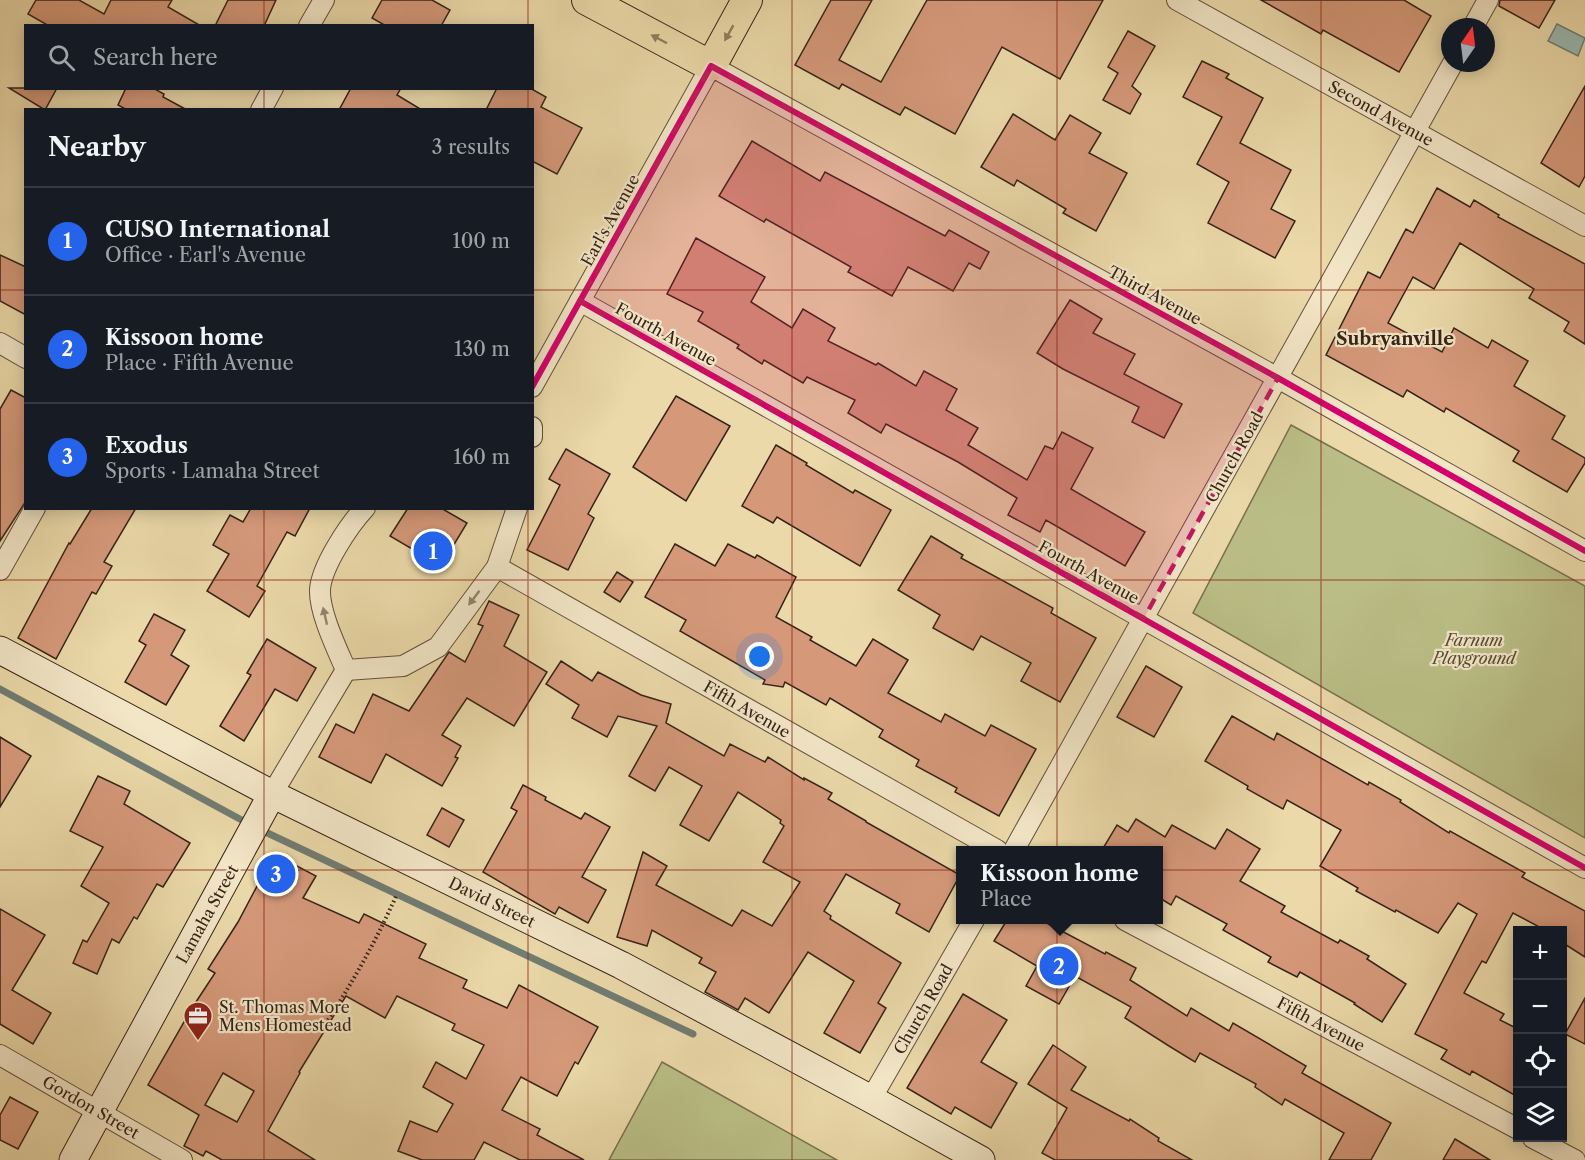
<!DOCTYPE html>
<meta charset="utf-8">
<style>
body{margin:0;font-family:"Libre Caslon Text",serif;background:#242831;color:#f1f3f6}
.controls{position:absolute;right:18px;bottom:18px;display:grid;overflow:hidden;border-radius:0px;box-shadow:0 3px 15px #0003}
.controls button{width:54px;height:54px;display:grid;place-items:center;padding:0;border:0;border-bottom:2px solid #363941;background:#171b24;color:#f1f3f6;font:30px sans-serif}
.compass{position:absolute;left:1441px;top:18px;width:54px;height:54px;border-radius:50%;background:#171b24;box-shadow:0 3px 15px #0003;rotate:14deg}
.you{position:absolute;left:760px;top:657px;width:21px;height:21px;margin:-15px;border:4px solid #fff;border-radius:50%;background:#1a73e8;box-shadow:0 0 0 9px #1a73e833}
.badge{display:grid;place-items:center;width:39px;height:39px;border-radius:50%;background:#2563eb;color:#fff;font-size:20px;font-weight:700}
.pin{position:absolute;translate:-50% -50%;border:3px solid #fff;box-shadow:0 2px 6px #0006}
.popup{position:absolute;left:956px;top:846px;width:207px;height:78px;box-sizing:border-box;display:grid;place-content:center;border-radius:0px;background:#171b24;filter:drop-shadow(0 2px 4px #0005);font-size:20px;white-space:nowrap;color:#9ea1a6}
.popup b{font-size:22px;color:#f1f3f6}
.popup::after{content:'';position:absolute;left:50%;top:100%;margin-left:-12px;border:12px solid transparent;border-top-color:#171b24}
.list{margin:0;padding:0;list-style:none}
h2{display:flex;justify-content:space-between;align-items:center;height:78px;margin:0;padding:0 24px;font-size:26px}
h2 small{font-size:20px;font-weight:400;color:#9ea1a6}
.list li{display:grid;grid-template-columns:39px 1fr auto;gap:18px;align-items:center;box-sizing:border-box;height:108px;padding:0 24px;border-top:2px solid #363941}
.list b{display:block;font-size:22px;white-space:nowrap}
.list p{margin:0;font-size:20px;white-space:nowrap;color:#9ea1a6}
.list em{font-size:20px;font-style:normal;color:#9ea1a6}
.icon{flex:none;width:33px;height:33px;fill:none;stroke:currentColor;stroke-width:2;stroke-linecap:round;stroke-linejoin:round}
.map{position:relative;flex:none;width:1585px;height:1160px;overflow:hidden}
.search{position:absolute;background:#171b24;box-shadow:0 3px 15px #0003;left:24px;top:24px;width:510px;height:66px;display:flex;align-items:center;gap:15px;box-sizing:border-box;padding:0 21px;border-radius:0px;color:#9ea1a6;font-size:22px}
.panel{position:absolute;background:#171b24;box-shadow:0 3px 15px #0003;left:24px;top:108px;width:510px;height:402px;border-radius:0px}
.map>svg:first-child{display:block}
.green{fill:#babe86;stroke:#78704e;stroke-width:1.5}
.water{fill:#99b9b0;stroke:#717d73;stroke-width:1.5}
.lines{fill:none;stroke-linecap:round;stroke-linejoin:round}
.stream{stroke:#717d73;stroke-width:7}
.building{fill:#d5997a;stroke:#362317;stroke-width:1.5;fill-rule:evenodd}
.street-casing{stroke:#63503c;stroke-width:22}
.secondary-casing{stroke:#362317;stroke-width:29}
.primary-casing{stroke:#362317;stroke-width:32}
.path{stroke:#362317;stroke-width:4;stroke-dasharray:1.5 3;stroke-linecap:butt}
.street{stroke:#f2e6c7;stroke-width:20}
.secondary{stroke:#f2e6c7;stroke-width:27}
.primary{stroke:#ebd9a9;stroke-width:30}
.cycleway-casing{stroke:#f2e6c7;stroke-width:10}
.cycleway{stroke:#d6006c;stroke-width:6}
.oneway{fill:#907e60}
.oneway2{fill:#94846f}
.marked{fill:#c2185b;fill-opacity:0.2;stroke:#c2185b;stroke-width:4.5;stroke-dasharray:12 8;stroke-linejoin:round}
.grid{fill:none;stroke:#8f2418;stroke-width:1.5;stroke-opacity:0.55}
.labels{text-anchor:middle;stroke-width:4.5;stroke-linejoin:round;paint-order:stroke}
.street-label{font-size:16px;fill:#362317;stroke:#f2e6c7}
.park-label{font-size:16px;font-style:italic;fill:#574a33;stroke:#f2e6c7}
.poi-label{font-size:16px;fill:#362317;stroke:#f2e6c7;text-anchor:start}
.neighbourhood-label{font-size:18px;font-weight:bold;fill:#362317;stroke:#f2e6c7}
</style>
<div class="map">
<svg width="1585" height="1160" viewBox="0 0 1585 1160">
<rect width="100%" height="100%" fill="#ebd9a9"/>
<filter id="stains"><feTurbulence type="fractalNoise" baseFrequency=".00333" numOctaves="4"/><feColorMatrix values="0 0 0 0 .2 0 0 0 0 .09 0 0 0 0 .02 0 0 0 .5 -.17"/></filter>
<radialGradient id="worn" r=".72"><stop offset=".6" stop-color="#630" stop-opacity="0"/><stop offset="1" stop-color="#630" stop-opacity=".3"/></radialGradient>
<g class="green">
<polygon points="1291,425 1585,586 1585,838 1193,613"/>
<polygon points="662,1062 837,1160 609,1160"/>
</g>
<polygon class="water" points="1557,24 1585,38 1578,56 1548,41"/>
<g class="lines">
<g class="stream">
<polyline points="0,689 249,824"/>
<polyline points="259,829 693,1034"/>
</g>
</g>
<g class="building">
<polygon points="36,0 79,0 104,14 111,0 172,0 168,7 201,26 49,26 28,14"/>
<polygon points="228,0 276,0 264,26 215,26"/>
<polygon points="382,0 432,0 450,10 441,26 386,26 372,18"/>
<polygon points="831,0 872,0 839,60 881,82 927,0 1103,0 1060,79 1002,47 955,134 905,107 900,115 842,84 839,89 795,65"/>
<polygon points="1261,0 1404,0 1431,16 1399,72 1323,30 1321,34"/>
<polygon points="1500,0 1555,0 1539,28 1499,6"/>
<polygon points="1128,31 1155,46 1132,86 1141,94 1130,114 1103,100 1118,73 1108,67"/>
<polygon points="1202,61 1229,74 1226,78 1263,98 1240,143 1291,170 1271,209 1295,221 1275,258 1208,223 1229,182 1197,164 1222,117 1183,97"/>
<polygon points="1585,86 1585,176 1579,187 1541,163"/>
<polygon points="9,88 57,88 45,110"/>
<polygon points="126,88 153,88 164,94 163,97 187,110 127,110 118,105"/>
<polygon points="351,88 401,88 397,95 422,110 339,110"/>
<polygon points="497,88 530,88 546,97 541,107 582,128 557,174 532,161 532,110 486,110"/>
<polygon points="1013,114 1055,140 1070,115 1101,133 1089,153 1127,173 1096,231 1063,213 1066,209 1017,180 1014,186 981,167"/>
<polygon points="752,141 820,181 825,172 945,236 949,230 989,252 980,269 969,263 953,291 908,267 892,296 848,272 851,267 766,219 764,222 719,196"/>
<polygon points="1437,188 1470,207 1474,200 1499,215 1498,217 1585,264 1585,344 1564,331 1569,322 1529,298 1534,289 1460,243 1434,289 1413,277 1388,323 1442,352 1454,328 1488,348 1492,340 1528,361 1514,386 1565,416 1552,439 1585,458 1585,463 1567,492 1513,461 1519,451 1446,408 1444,412 1407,390 1403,397 1326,355 1368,272 1380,278 1406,229 1413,233"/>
<polygon points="696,238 765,277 751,302 792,328 803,309 835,328 828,341 876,365 878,363 916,386 924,371 957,389 946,410 978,428 968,445 1027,480 1045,446 1053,449 1062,432 1093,448 1071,489 1145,532 1125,566 1046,520 1040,532 1008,515 1017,498 958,462 886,424 881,433 848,413 855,400 807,377 803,383 764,360 762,364 737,348 739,345 698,321 703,312 667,294"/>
<polygon points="0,255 26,267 26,315 0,301"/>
<polygon points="1070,300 1102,319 1093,333 1135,354 1124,374 1182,404 1164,438 1132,422 1139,407 1063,369 1037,353"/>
<polygon points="11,390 26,398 26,501 0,541 0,409"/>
<polygon points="676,396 730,426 686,501 633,467"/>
<polygon points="776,445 807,463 806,465 853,493 855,490 891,510 860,566 777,517 773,523 742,506"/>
<polygon points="566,449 610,474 588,514 594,518 568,570 527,550 560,485 549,479"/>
<polygon points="92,508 136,508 104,562 112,566 96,594 92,592 56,659 18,638 69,543 70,544"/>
<polygon points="251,508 310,508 295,536 287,532 257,586 265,591 249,617 207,591 229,554 213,545 230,515 243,522"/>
<polygon points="408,508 441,508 467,523 441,566 390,536"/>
<polygon points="931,536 963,555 961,558 1053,608 1051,613 1096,638 1060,702 1021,681 1031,663 981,636 973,650 933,628 940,615 898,590"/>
<polygon points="675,544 715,566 728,544 755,558 757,555 796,577 776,617 812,637 810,640 856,666 873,639 908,660 888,693 941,722 945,714 985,736 991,725 1036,749 999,816 955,792 957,788 916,766 919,760 879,737 883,730 830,698 826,705 785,682 783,687 763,684 765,680 680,631 686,620 645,597"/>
<polygon points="617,572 633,582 620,602 604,592"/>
<polygon points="489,601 519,615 504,646 547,672 514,726 467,698 442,735 461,746 455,757 458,758 442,786 386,754 371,783 319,757 336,724 354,733 373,694 409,711 449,652 465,662 483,626 478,624"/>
<polygon points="154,614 185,630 171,655 189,666 166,705 125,682 146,645 139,641"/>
<polygon points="267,639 316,668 297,701 275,689 244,741 220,726 251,675 247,673"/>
<polygon points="561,661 592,681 598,672 641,695 671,704 666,723 724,756 730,744 765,762 768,757 804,780 804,778 832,793 828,799 866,821 866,822 960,875 929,932 896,913 900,904 846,874 824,911 831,916 830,919 901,963 878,1003 886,1008 860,1053 824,1033 854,981 808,952 769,1013 745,998 738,1010 705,992 716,972 699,963 702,958 652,930 647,946 617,937 643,852 667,866 656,885 732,926 742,910 772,926 800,882 763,862 784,826 780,823 781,820 738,792 709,841 680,825 702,786 669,767 655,791 629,776 657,726 618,716 607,737 572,718 579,705 546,684"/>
<polygon points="1146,666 1182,687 1154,737 1117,717"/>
<polygon points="1232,716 1274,740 1277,733 1368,785 1369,782 1401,800 1400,802 1449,833 1450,831 1525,873 1522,877 1585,911 1585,957 1563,943 1563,930 1545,930 1513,913 1486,963 1482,961 1464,993 1504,1014 1500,1020 1518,1029 1518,1097 1472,1071 1470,1075 1441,1059 1447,1050 1415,1034 1477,914 1458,903 1438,933 1396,910 1395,912 1356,891 1358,888 1320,866 1341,830 1287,800 1283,809 1247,789 1248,786 1205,761"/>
<polygon points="0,737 31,756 0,807"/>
<polygon points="98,776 130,791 124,804 190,843 163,887 157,884 137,919 134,917 119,943 112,939 97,974 73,963 83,940 87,942 109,903 81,886 103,847 70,831"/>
<polygon points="523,785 546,797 545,800 581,819 585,813 610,827 582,877 606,890 588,923 559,907 555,914 483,872 517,811 511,808"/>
<polygon points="442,808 464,820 449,847 427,835"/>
<polygon points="1136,819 1165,837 1172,825 1215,849 1227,829 1260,849 1240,881 1285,906 1281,912 1338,943 1340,940 1369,956 1367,959 1406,984 1382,1022 1354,1004 1355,1003 1300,972 1297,977 1268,962 1271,957 1223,930 1227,924 1176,896 1171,905 1158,897 1158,850 1102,850 1117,825 1128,832"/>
<path d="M 274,854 L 316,876 L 303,898 L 359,923 L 364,914 L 426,944 L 419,958 L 467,980 L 463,988 L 507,1008 L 519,985 L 598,1027 L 578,1064 L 575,1062 L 557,1096 L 521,1077 L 502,1110 L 540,1129 L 537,1135 L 584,1160 L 520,1160 L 484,1142 L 474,1160 L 422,1160 L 398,1151 L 410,1121 L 437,1132 L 453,1104 L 423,1087 L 436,1062 L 466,1079 L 484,1045 L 452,1030 L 455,1024 L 397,996 L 385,1018 L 346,996 L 299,1072 L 300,1073 L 268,1131 L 315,1160 L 222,1160 L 206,1151 L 203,1156 L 184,1146 L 199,1115 L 148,1085 L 192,1008 L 215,973 L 208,969 L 238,922 ZM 223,1073 L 254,1091 L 237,1122 L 205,1105 Z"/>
<polygon points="0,909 45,935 12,990 51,1013 33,1044 0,1024"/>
<polygon points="1007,920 1041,920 1105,954 1106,952 1136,968 1130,980 1187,1016 1191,1008 1229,1031 1233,1023 1306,1066 1302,1073 1391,1123 1371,1160 1329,1160 1344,1133 1285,1099 1282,1105 1255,1087 1256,1084 1200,1053 1195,1062 1169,1046 1125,1018 1131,1007 1075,976 1059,1004 1026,986 1037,966 994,941"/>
<polygon points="963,994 1007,1020 981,1062 1017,1083 991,1128 955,1107 951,1114 907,1088"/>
<polygon points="1585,998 1585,1044 1565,1034"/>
<polygon points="1053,1045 1086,1067 1071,1090 1129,1121 1130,1119 1159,1138 1158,1141 1192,1160 1055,1160 1042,1153 1067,1108 1028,1084"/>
<polygon points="10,1097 38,1112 18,1149 0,1140 0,1115"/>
<polygon points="1455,1139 1490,1160 1443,1160"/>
</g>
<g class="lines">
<g class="street-casing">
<g id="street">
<polyline points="1177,0 1585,226"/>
<polyline points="309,26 324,0"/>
<polyline points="1473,27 1488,0"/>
<polyline points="261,110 273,88"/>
<polyline points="580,301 1585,868"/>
<polyline points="0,343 26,358"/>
<polyline points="532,387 711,66 1278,378 1585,551"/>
<polyline points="532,427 532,437"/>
<polyline points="497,567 997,850"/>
<polyline points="0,570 35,508"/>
<polyline points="346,670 403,666 438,647 497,567 517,508"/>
<path d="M 346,670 C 337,649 319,612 320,590 C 321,567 349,525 365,508"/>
<polyline points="272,794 346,670"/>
<polyline points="1014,850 1453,63"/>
<polyline points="1125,920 1518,1129"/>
<polyline points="0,1055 182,1160"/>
<polyline points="871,1099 974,920"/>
<polyline points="1533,1138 1575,1160"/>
</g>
</g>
<g class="secondary-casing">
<g id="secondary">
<polyline points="0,650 272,794 621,965 871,1099 981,1160"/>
<polyline points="73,1160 272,794"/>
</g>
</g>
<g class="primary-casing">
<polyline id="primary" points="587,0 711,66 747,0"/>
</g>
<path class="path" d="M 328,1020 C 354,980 377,939 397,894"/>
<use href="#street" class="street"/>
<use href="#secondary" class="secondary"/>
<use href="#primary" class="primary"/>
<g class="cycleway-casing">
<g id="cycleway">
<polyline points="580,301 1585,868"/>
<polyline points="532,387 711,66 1278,378 1585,551"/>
</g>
</g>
<use href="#cycleway" class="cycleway"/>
</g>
<defs><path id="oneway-solid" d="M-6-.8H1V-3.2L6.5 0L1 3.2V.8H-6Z" transform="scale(1.5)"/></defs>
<g class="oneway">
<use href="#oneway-solid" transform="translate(729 33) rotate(119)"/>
<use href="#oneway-solid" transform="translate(659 39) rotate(-152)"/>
</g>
<g class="oneway2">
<use href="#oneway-solid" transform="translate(474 598) rotate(127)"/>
<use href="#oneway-solid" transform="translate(325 616) rotate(-103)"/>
</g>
<path class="marked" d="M 711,66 L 1278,378 L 1144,618 L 580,301 Z"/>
<path class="grid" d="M 264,0 L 264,26M 528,0 L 528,26M 792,0 L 792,1160M 1057,0 L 1057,1160M 1321,0 L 1321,1160M 264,88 L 264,110M 528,88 L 528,110M 0,290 L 26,290M 532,290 L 1585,290M 264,508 L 264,1160M 528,508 L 528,1160M 0,580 L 1585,580M 0,870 L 1585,870"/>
<defs>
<g id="office-pin" transform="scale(1.5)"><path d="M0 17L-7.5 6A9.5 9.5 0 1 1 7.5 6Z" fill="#8f2418" stroke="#f2e6c7"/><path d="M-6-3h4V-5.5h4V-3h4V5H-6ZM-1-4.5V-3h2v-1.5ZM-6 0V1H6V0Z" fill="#fff"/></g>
</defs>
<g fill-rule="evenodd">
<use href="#office-pin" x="198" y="1016"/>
</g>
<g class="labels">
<g class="street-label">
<text transform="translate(1381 113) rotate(29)" y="6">Second Avenue</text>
<text transform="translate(610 220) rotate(-61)" y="6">Earl's Avenue</text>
<text transform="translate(1155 295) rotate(29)" y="6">Third Avenue</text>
<text transform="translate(666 334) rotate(29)" y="6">Fourth Avenue</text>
<text transform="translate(1234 457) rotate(-61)" y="6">Church Road</text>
<text transform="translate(1089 572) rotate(29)" y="6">Fourth Avenue</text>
<text transform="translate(747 709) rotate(30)" y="6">Fifth Avenue</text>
<text transform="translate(492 902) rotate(26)" y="6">David Street</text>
<text transform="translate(207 914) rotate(-61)" y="6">Lamaha Street</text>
<text transform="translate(923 1009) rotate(-60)" y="6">Church Road</text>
<text transform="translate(1321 1024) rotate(28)" y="6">Fifth Avenue</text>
<text transform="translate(91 1107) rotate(30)" y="6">Gordon Street</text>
</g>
<g class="park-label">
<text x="1474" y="646">Farnum<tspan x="1474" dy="18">Playground</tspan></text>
</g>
<g class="poi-label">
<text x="219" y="1013">St. Thomas More<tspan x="219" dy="18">Mens Homestead</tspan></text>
</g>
<g class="neighbourhood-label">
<text x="1395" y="345">Subryanville</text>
</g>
</g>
<rect width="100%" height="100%" filter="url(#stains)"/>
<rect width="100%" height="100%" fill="url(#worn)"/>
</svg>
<div class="controls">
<button>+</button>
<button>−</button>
<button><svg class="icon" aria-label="locate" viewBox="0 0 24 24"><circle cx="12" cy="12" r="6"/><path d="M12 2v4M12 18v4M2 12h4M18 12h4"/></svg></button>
<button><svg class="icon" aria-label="layers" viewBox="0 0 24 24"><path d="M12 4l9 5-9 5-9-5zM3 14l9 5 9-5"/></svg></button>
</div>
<svg class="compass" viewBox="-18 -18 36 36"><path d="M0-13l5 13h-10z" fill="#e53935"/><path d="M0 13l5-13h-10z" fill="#9ea1a6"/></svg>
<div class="you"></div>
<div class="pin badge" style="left:433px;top:551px">1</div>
<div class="pin badge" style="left:1059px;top:966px">2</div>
<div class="popup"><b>Kissoon home</b>Place</div>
<div class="pin badge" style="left:276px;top:874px">3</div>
<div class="search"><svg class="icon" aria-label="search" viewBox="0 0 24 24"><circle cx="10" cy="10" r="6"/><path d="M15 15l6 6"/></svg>Search here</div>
<section class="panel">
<h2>Nearby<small>3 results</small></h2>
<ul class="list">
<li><span class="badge">1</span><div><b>CUSO International</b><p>Office · Earl's Avenue</p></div><em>100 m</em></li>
<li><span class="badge">2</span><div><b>Kissoon home</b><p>Place · Fifth Avenue</p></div><em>130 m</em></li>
<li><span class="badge">3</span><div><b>Exodus</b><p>Sports · Lamaha Street</p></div><em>160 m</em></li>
</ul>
</section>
</div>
